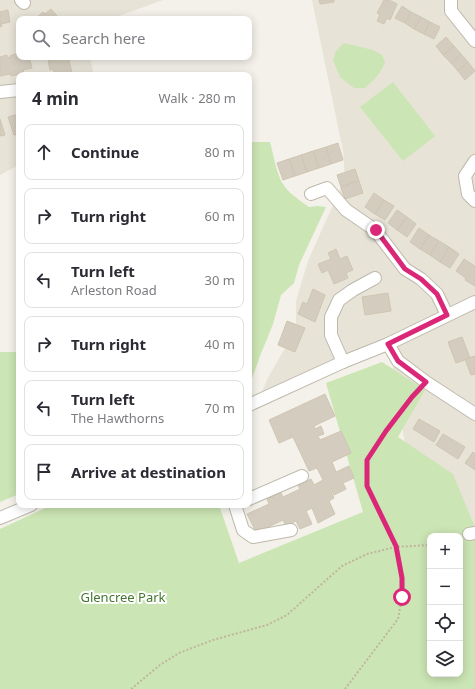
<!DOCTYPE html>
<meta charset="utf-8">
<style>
body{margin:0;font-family:"Noto Sans",sans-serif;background:#f7f7f7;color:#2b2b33}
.controls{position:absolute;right:12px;bottom:12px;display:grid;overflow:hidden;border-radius:8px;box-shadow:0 2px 10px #0003}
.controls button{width:36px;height:36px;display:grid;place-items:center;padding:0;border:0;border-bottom:1px solid #e1e1e2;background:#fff;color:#2b2b33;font:20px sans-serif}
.stop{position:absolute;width:12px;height:12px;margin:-9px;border:3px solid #db2777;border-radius:50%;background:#fff}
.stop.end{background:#db2777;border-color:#fff;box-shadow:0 1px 4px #0008}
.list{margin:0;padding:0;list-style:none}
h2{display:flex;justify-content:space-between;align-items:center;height:52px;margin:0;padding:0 16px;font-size:17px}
h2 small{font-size:13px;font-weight:400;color:#7c7c81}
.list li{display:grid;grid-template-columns:26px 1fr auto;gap:12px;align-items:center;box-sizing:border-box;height:56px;margin:0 8px 8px;padding:0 8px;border:1px solid #e1e1e2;border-radius:8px}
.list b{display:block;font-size:15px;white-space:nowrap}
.list p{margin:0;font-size:13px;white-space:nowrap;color:#7c7c81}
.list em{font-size:13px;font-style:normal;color:#7c7c81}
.icon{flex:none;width:22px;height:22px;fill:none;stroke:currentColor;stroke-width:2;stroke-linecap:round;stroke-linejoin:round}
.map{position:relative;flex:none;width:475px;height:689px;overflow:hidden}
.search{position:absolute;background:#fff;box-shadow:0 2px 10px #0003;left:16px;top:16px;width:236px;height:44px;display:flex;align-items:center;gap:10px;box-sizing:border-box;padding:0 14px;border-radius:8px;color:#7c7c81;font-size:15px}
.panel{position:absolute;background:#fff;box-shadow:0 2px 10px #0003;left:16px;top:72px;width:236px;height:436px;border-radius:8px}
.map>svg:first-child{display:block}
.residential{fill:#e7e3d7}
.green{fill:#cce5b4;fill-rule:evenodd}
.building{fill:#d4cdbf;stroke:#cfc5b2}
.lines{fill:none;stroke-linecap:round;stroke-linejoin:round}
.minor-casing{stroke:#beb9ac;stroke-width:14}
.path{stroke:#bfb69e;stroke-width:2;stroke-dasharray:2 2;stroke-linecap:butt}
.minor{stroke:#fff;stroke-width:12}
.route{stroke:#db2777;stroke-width:5}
.labels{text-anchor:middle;stroke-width:4;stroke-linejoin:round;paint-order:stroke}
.park-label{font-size:13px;fill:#45752e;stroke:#fff}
</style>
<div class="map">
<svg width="475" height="689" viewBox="0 0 475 689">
<rect width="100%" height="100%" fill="#f3f1e9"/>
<g class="residential">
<polygon points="0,0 163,0 111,19 19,19 19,57 90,57 94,75 19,75 19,165 0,175"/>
<polygon points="312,0 475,0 475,646 460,536 407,458 391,352 340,356 257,402 269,376 296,329 296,301 308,261 345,178 343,151"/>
</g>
<g class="green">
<path d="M 344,43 L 373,50 L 382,55 L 385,62 C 381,73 374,80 365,88 L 354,88 L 340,77 L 333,60 L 336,51 Z"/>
<polygon points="393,82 435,136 403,161 360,107"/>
<path d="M 253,142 L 270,142 C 274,156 276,175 285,187 C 291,195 301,201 309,207 L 317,206 L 326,207 L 299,265 L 294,283 L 281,295 L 273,324 L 260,356 L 249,387 L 249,143 Z"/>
<polygon points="19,350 19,494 0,502 0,352 16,352"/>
<path d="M 382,362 L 425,390 L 398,437 L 453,474 L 474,525 L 475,542 L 475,689 L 0,689 L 0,529 L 52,505 L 219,505 L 239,563 L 363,512 L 326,383 ZM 430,536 L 460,536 L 460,674 L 430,674 Z"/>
</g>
<g class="building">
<polygon points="319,0 334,0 334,2 320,4"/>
<polygon points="384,0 389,0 397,4 390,20 387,18 384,24 377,21 380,15 377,13"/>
<polygon points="402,6 411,12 405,23 395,18"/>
<polygon points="51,9 58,17 56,19 35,19 43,12 45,14"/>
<polygon points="8,10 10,22 1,24 2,26 0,27 0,12"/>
<polygon points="411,12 421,17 414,29 405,23"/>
<polygon points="421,17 430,22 424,34 414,29"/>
<polygon points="430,22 440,27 434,39 424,34"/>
<polygon points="446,37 454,46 443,55 436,46"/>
<polygon points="454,46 461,54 451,63 443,55"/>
<polygon points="18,53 19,57 29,57 32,68 23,70 24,73 11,76 10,74 0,76 0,57 7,55 7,58 10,57 10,56"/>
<polygon points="461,54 468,62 458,71 451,63"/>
<polygon points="50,57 68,57 72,73 66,75 55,75 53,69 50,70 48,61 51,60"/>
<polygon points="468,62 475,71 465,80 458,71"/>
<polygon points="19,114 19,134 14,135 8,117"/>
<polygon points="0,119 5,135 0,136"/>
<polygon points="338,143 343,160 331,164 326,147"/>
<polygon points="326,147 331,164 319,168 313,151"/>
<polygon points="313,151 319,168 307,172 301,155"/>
<polygon points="301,155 307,172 295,176 289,159"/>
<polygon points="289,159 295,176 283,180 277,163"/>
<polygon points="355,169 359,181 341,187 337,175"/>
<polygon points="359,181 363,193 345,199 341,187"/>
<polygon points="374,193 384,200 375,214 365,207"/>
<polygon points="384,200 394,206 385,220 375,214"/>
<polygon points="397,210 407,217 397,230 388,223"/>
<polygon points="407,217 416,224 407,237 397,230"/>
<polygon points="419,228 429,235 420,249 410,242"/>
<polygon points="429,235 439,241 430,255 420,249"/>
<polygon points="439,241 449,247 440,262 430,255"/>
<polygon points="449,247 459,254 450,268 440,262"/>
<polygon points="336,249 340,259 347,256 353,270 346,273 348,278 334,284 328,270 322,273 318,264 331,259 328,253"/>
<polygon points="464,259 475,266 475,286 465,280 466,278 456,271"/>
<polygon points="313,289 325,295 315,322 298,314 303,302 307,304"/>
<polygon points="388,293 391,311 365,315 362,297"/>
<polygon points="287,321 305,328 295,352 278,345"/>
<polygon points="462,337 470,358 456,363 448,342"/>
<polygon points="475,356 475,374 471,375 465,359"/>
<polygon points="325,394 335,416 314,426 315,429 321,426 324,434 318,436 320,440 341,431 351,453 332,462 336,472 349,466 354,478 343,483 346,489 334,495 331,488 330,489 334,498 329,501 335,514 318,523 312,508 306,511 312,524 300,529 296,521 286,526 283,520 262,530 261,528 255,530 247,514 269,504 267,499 281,493 283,497 300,489 298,485 311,479 314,485 323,480 317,468 309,471 293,437 279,443 269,420"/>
<polygon points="419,419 440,431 434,442 413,429"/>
<polygon points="443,434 465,447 458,459 436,445"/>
<polygon points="473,452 475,454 475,470 465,463"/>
</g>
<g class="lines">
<g class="minor-casing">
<g id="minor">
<polyline points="21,0 24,3"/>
<polyline points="451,0 451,11 475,41"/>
<polyline points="0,92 19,90"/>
<polyline points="475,161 465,176 468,194 475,201"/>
<polyline points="311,194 327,188 346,210 375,230 405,269 421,279 437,294 447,315"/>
<polyline points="388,344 398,361 426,382 475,414"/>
<polyline points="343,362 331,335 331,317 339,300 353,290 375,278"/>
<polyline points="249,405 343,362 388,344 475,302"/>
<polyline points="249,499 302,476"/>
<polyline points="235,505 243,530 253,537 291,530"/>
<polyline points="0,518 31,505"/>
<polyline points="469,534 475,533"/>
</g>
</g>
<g class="path">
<polyline points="131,689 160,665 179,653 213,640 267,625 287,615 342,566 367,554 395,547 430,545"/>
<polyline points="345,689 398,619 402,597 402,578 395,547 367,486 367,460 386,431 418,390"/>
</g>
<use href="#minor" class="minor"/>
</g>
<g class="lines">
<polyline class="route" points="376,230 405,269 421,279 437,294 447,315 388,344 398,361 426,382 412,397 386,431 367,460 367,486 396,546 402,578 402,597"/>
</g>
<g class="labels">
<g class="park-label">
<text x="123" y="602">Glencree Park</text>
</g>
</g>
</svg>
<div class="controls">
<button>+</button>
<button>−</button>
<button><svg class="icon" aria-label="locate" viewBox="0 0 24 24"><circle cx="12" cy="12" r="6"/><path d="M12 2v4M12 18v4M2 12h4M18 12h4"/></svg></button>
<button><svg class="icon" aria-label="layers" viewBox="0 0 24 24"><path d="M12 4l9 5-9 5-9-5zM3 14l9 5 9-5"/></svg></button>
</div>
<div class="stop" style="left:402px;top:597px"></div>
<div class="stop end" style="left:376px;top:230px"></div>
<div class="search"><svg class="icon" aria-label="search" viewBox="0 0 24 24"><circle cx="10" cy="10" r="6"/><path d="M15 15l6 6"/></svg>Search here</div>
<section class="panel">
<h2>4 min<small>Walk · 280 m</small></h2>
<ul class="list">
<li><svg class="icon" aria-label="ahead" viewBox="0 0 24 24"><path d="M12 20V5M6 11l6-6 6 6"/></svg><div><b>Continue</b></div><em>80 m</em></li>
<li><svg class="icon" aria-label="right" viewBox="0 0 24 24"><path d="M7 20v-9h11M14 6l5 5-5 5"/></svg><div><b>Turn right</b></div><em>60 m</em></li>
<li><svg class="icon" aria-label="left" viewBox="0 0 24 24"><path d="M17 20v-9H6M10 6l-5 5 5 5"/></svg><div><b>Turn left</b><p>Arleston Road</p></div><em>30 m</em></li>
<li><svg class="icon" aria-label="right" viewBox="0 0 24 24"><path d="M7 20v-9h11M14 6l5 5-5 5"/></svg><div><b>Turn right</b></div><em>40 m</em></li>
<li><svg class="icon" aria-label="left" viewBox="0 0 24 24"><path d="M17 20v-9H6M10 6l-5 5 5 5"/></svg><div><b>Turn left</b><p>The Hawthorns</p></div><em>70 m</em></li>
<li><svg class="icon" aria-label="arrive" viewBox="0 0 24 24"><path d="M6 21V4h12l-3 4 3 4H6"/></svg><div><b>Arrive at destination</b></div></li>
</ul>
</section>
</div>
